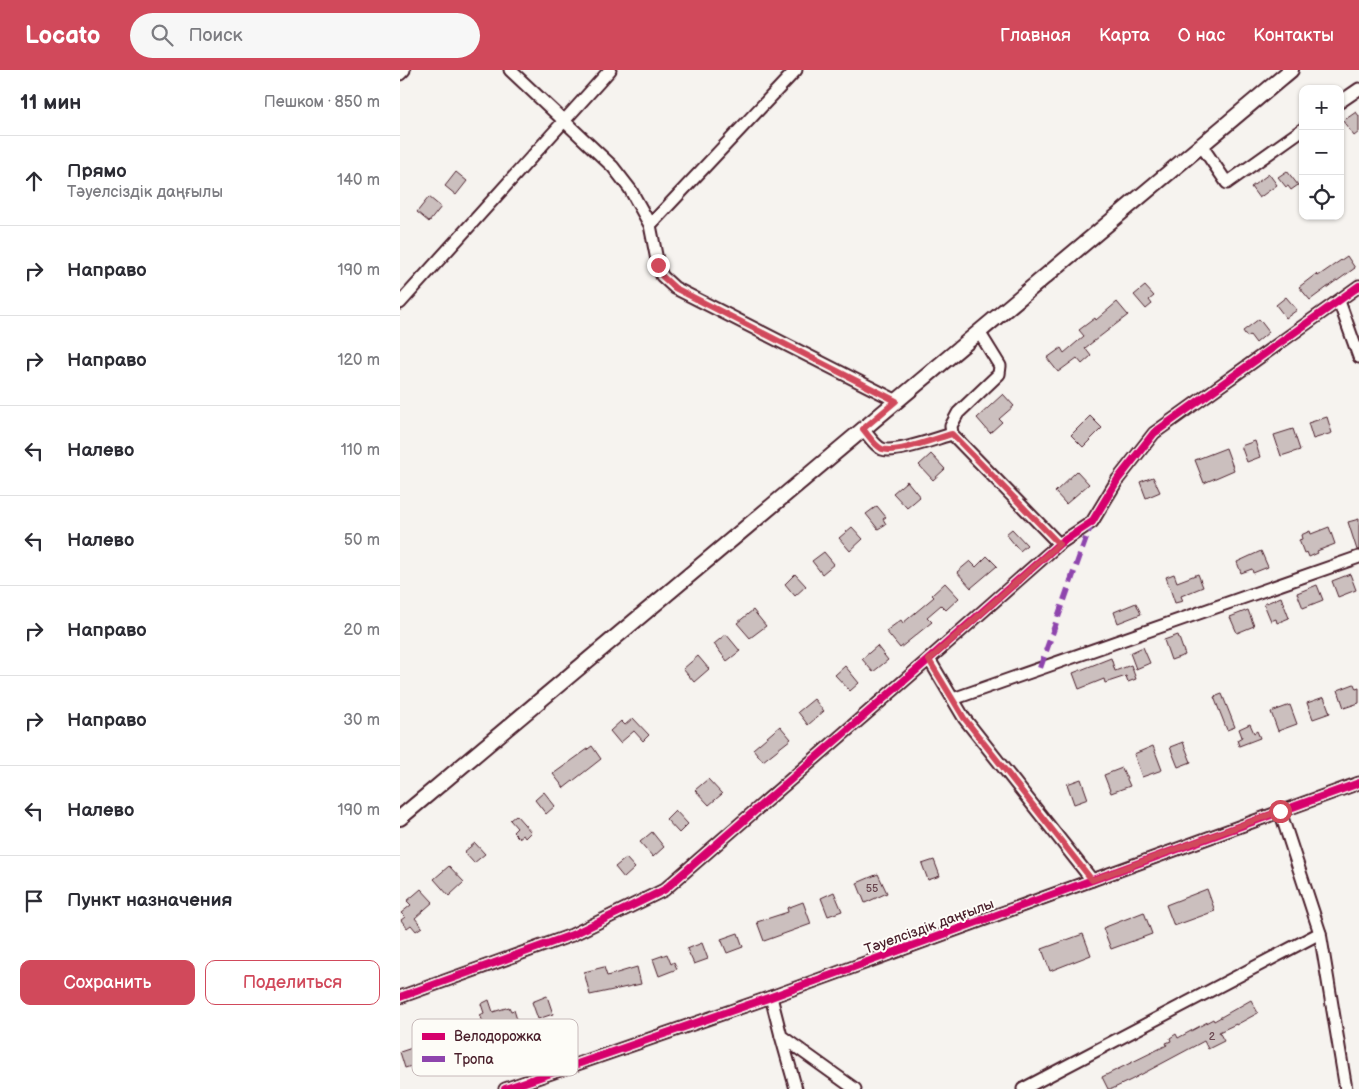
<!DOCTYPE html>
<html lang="ru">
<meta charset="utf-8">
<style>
body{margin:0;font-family:"Balsamiq Sans",sans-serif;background:#f7f7f7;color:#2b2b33}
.controls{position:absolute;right:15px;top:15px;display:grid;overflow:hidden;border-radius:10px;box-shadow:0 1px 4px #0004}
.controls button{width:45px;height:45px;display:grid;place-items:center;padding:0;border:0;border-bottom:1px solid #e1e1e2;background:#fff;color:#2b2b33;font:25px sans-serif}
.stop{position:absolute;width:15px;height:15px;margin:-11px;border:4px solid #d1495b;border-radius:50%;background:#fff}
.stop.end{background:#d1495b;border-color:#fff;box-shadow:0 1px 5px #0008}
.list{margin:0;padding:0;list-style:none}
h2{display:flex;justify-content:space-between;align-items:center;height:65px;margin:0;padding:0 20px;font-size:21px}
h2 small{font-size:16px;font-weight:400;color:#7c7c81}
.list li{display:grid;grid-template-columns:32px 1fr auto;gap:15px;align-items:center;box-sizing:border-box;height:90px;padding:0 20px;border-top:1px solid #e1e1e2}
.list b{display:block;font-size:19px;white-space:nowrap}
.list p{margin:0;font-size:16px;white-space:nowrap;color:#7c7c81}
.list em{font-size:16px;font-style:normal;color:#7c7c81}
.actions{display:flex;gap:10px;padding:15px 20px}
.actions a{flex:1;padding:11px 0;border:1px solid #d1495b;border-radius:10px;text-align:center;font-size:18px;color:#d1495b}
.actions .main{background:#d1495b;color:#fff}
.icon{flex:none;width:28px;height:28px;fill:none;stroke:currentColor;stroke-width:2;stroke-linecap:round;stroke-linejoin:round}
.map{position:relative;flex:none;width:959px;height:1019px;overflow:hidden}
header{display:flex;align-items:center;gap:30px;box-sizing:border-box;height:70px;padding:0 25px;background:#d1495b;color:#fff}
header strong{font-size:24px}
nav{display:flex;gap:28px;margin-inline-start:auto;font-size:18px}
.search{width:350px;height:45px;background:#f7f7f7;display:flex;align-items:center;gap:12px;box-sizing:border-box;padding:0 18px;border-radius:28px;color:#7c7c81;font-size:19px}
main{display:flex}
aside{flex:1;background:#fff}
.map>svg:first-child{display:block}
.building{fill:#cbbfbe;stroke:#4a1f2b}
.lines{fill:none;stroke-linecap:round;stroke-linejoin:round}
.minor-casing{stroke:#4a1f2b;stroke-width:15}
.major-casing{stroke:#4a1f2b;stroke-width:18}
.minor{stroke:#fdfcf7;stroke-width:11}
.major{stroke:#fdfcf7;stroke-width:14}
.quiet{stroke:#8e44ad;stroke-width:6;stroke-dasharray:12 6;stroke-linecap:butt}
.cycleway-casing{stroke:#fdfcf7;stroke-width:11}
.cycleway{stroke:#d6006c;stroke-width:8}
.route{stroke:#d1495b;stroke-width:6}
.labels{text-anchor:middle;stroke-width:4;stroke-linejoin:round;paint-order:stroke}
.number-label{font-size:11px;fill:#6a4750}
.street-label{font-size:14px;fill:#4a1f2b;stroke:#fdfcf7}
.key{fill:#fdfcf7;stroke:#c7baba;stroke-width:1}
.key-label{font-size:14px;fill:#4a1f2b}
</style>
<header>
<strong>Locato</strong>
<div class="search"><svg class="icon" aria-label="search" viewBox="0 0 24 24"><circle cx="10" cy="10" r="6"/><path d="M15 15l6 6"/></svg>Поиск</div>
<nav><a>Главная</a><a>Карта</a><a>О нас</a><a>Контакты</a></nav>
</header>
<main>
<aside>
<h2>11 мин<small>Пешком · 850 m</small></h2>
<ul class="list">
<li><svg class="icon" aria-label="ahead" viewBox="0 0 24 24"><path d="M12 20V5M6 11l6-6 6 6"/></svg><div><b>Прямо</b><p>Тәуелсіздік даңғылы</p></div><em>140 m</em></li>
<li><svg class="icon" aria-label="right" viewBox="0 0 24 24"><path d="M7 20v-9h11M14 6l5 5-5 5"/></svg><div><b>Направо</b></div><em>190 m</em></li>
<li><svg class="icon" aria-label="right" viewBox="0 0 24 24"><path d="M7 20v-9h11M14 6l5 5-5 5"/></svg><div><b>Направо</b></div><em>120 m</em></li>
<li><svg class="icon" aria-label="left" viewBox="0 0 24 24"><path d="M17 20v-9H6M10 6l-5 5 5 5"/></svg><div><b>Налево</b></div><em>110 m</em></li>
<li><svg class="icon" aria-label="left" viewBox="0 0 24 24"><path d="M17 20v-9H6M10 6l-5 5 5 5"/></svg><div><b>Налево</b></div><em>50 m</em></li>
<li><svg class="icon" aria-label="right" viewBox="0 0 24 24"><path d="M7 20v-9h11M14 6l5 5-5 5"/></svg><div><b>Направо</b></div><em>20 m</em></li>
<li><svg class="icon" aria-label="right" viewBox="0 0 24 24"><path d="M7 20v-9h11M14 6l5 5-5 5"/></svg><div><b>Направо</b></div><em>30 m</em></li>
<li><svg class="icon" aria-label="left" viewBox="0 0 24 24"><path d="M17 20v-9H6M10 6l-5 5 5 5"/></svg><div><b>Налево</b></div><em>190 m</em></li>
<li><svg class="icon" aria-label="arrive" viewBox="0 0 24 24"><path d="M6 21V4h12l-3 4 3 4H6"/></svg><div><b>Пункт назначения</b></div></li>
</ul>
<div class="actions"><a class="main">Сохранить</a><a>Поделиться</a></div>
</aside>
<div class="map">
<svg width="959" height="1019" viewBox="0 0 959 1019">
<rect width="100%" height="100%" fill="#f6f3ef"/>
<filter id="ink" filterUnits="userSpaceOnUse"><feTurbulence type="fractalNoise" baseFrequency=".02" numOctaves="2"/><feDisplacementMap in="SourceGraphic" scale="10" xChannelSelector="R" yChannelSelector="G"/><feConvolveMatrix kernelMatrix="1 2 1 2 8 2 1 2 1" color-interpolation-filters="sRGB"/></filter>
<g filter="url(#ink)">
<g class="building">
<polygon points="956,42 959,46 959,62 954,66 943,51"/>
<polygon points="887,101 898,115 891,120 888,116 886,117 878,107"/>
<polygon points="56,102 67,111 56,125 45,116"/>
<polygon points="869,104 877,115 859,128 851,117"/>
<polygon points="29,127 41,137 29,152 17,142"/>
<polygon points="947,186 955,198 937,211 937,210 910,230 899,217 916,204 918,206"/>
<polygon points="745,216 754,226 749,230 752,234 746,239 734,225"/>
<polygon points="886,227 897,240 886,248 876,235"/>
<polygon points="717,232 728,245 685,278 691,286 682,294 677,288 658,302 647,288 661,278 664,283 684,266 679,260 695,248 696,250"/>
<polygon points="859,249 869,262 856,273 850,265 847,267 843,261"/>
<polygon points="603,324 614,336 599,349 602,352 590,363 577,348"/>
<polygon points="690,346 702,358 683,377 671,365"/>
<polygon points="927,347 932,363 913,369 908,353"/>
<polygon points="893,359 900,380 881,386 874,365"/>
<polygon points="855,371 860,387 847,392 841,376"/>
<polygon points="826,378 834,400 804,413 795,390"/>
<polygon points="531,384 545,399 533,410 519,395"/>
<polygon points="677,401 689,414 666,434 655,422"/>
<polygon points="753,407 760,422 746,428 740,412"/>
<polygon points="507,411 520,427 507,438 493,423"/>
<polygon points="477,436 486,447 483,449 486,454 478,459 466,444"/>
<polygon points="959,449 959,480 957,480 948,452"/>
<polygon points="452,457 463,469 450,481 439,468"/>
<polygon points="929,457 935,474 917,481 918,483 909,487 907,482 904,483 899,470 902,469 901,465 910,461 911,464"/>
<polygon points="612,459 627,475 620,481 606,464"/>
<polygon points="861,481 868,497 853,503 852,499 841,503 837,492"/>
<polygon points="424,482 434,494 422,504 412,491"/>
<polygon points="587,486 597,496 571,518 557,502 570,491 576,497"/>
<polygon points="395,504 406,516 395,526 385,514"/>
<polygon points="774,504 777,512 798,504 803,517 781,526 783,531 775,533 766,507"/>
<polygon points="950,504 956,520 938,527 932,511"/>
<polygon points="545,513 559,528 546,540 541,535 527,547 532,552 500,578 486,561 501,550 503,553 534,527 532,525"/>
<polygon points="917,515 923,530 903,538 897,523"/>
<polygon points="881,527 889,548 877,553 876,549 871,551 864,534"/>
<polygon points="736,533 741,544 718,553 714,542"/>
<polygon points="353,540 366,556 350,568 337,553"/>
<polygon points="848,540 854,556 837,563 830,547"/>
<polygon points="326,564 340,581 327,591 314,574"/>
<polygon points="778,565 785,585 771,590 764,570"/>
<polygon points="477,576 488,590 473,602 462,589"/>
<polygon points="743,577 750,593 736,599 730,583"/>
<polygon points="298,586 309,599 294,612 283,599"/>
<polygon points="711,588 715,601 731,595 736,609 728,612 726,606 705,613 704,609 679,619 673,603"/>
<polygon points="445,596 459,613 450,621 435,605"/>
<polygon points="954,614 956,619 959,618 959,633 944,638 938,620"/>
<polygon points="822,624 835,657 827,660 814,627"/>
<polygon points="924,627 930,643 913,649 907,633"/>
<polygon points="414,629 424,641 408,655 398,642"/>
<polygon points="890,635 897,654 878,661 871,642"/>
<polygon points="233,648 249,665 243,671 234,661 220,673 210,661 221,651 225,655"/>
<polygon points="850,654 854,663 857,661 860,668 839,676 837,670 842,667 839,659"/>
<polygon points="380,656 391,669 363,691 353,679"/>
<polygon points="783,672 791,692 778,697 770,677"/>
<polygon points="192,676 201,689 164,718 153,704"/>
<polygon points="753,676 762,700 742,707 734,684"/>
<polygon points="722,698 730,716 711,723 704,705"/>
<polygon points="308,709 322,724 309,735 295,720"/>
<polygon points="681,709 688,729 674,734 667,714"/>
<polygon points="144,722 155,736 146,744 135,730"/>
<polygon points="275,740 288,754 279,763 266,749"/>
<polygon points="116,745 131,762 125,768 123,765 119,768 113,762 117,758 110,750"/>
<polygon points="252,762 264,777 253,787 240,772"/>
<polygon points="75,773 85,784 74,793 64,782"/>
<polygon points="226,788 235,798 224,808 215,797"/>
<polygon points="534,790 540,806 528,810 522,794"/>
<polygon points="49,796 64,812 49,826 34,809"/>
<polygon points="478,804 487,823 465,833 457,813"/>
<polygon points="21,819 33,832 15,848 22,857 16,861 11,855 7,858 1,850 5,847 1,843 11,835 7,831"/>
<polygon points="807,819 815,841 774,856 766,835"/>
<polygon points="434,822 442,841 428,846 421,828"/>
<polygon points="403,832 411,854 364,871 357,852 388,842 387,838"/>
<polygon points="744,842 752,864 711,879 703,858"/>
<polygon points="338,863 343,877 327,883 321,869"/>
<polygon points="683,864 691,885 650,901 642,879"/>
<polygon points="302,873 308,889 294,894 287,879"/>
<polygon points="267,884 271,894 274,892 277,899 259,906 253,889"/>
<polygon points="204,897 207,906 237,897 241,914 190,925 184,902"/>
<polygon points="147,926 153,944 138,949 132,932"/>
<polygon points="89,930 93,942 109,937 111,941 114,940 119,956 105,961 103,956 91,960 88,953 84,954 80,945 84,943 81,934"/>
<polygon points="851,930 858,943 836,955 836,954 819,962 824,971 808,979 804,971 731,1010 712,1019 708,1019 702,1007 767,975 766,973 771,971 770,968 776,964 778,968 813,949 814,951"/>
<polygon points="15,977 21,993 5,998 0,982"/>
</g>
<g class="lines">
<g class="minor-casing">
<g id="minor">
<polyline points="110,0 213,97 230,119 250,155 258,195 262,206 275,218 497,331"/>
<polyline points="0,4 4,0"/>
<polyline points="940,32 959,19"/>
<polyline points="801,75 827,113 903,59"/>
<polyline points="250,155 396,0"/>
<polyline points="939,231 959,287"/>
<polyline points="0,233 210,0"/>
<polyline points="579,262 600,296 599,304 558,343 551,356 552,364 659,474"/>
<path d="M 463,359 C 469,366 474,375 482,379 C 495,384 537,368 552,364"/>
<polyline points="529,589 564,648 692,810"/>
<polyline points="553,629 959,487"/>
<polyline points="880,741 920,863 946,1019"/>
<polyline points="0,927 172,865 264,820 529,589 659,474 692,452 718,409 754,363 959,216"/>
<polyline points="371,927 381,966 455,1019"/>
<polyline points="381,966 396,1019"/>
<polyline points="105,1019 371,927 959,713"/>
<polyline points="623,1019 920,863"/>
</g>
</g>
<g class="major-casing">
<polyline id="major" points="0,748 891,0"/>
</g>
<use href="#minor" class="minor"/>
<use href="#major" class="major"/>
<polyline class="quiet" points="640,598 691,454"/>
<g class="cycleway-casing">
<g id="cycleway">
<polyline points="0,927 172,865 264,820 529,589 659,474 692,452 718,409 754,363 959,216"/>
<polyline points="105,1019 371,927 959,713"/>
</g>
</g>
<use href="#cycleway" class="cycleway"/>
</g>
</g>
<g class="lines" filter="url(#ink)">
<path class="route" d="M 258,195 L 262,206 L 275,218 L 496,331 L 463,359 C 469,366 474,375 482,379 C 496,384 537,368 552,364 L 659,474 L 529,590 L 564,648 L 692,810 L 880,741"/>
</g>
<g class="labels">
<g class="number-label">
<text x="472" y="822">55</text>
<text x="812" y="970">2</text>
</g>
<g class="street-label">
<text transform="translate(529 856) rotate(-20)" y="5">Тәуелсіздік даңғылы</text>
</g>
</g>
<rect x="12" y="949" width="166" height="57" rx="8" class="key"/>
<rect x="22" y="963" width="23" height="7" fill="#d6006c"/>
<rect x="22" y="986" width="23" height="6" fill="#8e44ad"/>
<g class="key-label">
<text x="54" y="971">Велодорожка</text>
<text x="54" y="994">Тропа</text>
</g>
</svg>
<div class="controls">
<button>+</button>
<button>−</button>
<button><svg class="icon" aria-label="locate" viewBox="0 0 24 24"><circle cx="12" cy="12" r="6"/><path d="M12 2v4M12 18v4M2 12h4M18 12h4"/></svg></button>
</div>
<div class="stop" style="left:880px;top:741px"></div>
<div class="stop end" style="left:258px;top:195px"></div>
</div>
</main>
